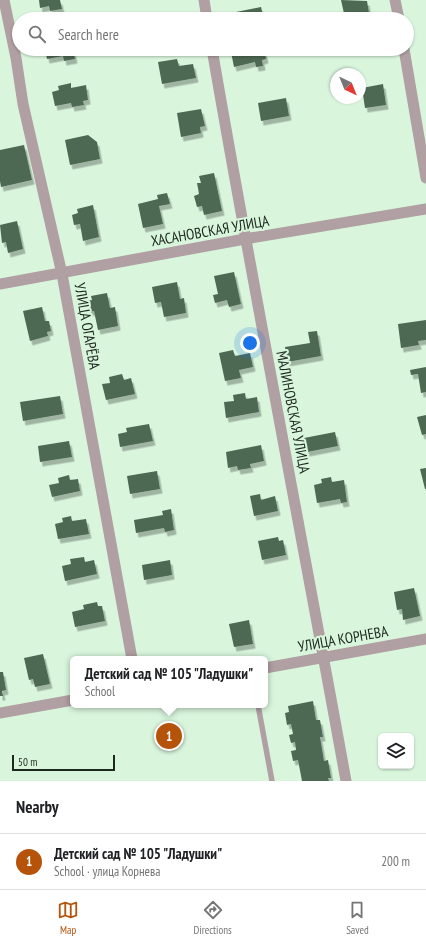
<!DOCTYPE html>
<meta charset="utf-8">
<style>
body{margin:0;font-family:"PT Sans Narrow",sans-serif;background:#f2f2f2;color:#202124}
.controls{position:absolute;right:12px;bottom:12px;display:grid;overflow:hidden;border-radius:6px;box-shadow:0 1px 3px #0004}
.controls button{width:36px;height:36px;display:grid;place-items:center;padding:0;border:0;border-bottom:1px solid #e0e0e0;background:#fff;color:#202124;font:20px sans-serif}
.compass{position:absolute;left:330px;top:68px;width:36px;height:36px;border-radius:50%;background:#fff;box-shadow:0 1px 3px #0004;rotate:137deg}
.scale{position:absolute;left:12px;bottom:10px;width:103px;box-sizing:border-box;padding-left:4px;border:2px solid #1d281f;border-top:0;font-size:11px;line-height:14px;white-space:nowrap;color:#1d281f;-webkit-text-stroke:3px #d9f6dd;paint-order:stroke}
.you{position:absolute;left:250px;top:343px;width:14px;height:14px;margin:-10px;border:3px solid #fff;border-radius:50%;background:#1a73e8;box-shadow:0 0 0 6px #1a73e833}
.badge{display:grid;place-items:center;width:26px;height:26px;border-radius:50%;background:#b45309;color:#fff;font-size:13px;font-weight:700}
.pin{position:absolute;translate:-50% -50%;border:2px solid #fff;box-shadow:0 1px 4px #0006}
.popup{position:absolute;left:70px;top:656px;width:198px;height:52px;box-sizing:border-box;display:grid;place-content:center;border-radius:6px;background:#fff;filter:drop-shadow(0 1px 3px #0005);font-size:13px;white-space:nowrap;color:#757577}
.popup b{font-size:15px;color:#202124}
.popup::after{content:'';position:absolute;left:50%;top:100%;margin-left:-8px;border:8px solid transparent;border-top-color:#fff}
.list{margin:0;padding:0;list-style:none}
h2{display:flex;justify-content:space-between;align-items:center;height:52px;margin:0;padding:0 16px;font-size:17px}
h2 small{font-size:13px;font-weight:400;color:#757577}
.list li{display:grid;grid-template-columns:26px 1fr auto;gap:12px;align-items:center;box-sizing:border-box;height:56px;padding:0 16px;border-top:1px solid #e0e0e0}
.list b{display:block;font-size:15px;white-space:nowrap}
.list p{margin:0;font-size:13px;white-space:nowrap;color:#757577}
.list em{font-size:13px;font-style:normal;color:#757577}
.icon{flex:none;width:22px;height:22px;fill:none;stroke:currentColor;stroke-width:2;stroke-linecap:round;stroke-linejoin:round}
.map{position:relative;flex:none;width:426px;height:781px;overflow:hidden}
.search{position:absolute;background:#fff;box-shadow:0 1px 3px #0004;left:12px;right:12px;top:12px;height:44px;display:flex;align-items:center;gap:10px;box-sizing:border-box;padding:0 14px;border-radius:22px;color:#757577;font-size:15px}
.sheet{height:108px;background:#fff}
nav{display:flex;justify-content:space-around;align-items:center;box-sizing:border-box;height:56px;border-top:1px solid #e0e0e0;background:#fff;font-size:11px;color:#757577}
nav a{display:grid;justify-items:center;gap:2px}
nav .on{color:#b45309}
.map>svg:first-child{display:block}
.building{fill:#4e6852;filter:url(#shadow)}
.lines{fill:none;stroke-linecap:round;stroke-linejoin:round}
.service{stroke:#b09fa3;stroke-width:5.5}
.minor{stroke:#b09fa3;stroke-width:11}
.labels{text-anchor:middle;stroke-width:4;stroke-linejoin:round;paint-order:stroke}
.street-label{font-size:15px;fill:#1d281f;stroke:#d9f6dd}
</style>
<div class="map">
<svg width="426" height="781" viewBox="0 0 426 781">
<defs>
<filter id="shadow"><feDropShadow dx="2.5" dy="4.5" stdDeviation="0" flood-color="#0004"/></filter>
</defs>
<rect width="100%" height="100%" fill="#d9f6dd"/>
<g class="building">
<polygon points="39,0 60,0 62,9 50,11 49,6 40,8"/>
<polygon points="341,0 367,1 369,13 345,18"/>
<polygon points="261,7 264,19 232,19 231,13"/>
<polygon points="45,49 73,49 75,59 64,61 63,56 47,59"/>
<polygon points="244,49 264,49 266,59 262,60 263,66 256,67 255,62 234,67 231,52"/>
<polygon points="177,59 179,66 193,64 196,78 162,84 158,62"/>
<polygon points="71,83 71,88 86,85 88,100 83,101 84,105 72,107 71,103 55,106 52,92 59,90 58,86"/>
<polygon points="383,84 386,105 365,108 362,88"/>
<polygon points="286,98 289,116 261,121 258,103"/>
<polygon points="201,109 205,126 200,127 201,133 181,137 177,113"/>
<polygon points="88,135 97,142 100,159 70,165 65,140"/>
<polygon points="24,145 32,180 1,187 0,181 0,150"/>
<polygon points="214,173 222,211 204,215 202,206 197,207 194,196 199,194 197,183 201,183 199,176"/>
<polygon points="167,193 170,204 159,206 163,224 143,228 138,204 158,199 157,195"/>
<polygon points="93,205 99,237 83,241 80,224 74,225 72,215 78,213 77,209"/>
<polygon points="17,221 23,249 8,253 6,242 2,243 0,225"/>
<polygon points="234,272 241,304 229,307 227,300 215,303 213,295 218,294 214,276"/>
<polygon points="177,282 180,299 184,298 186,313 164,317 161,302 155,303 152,287"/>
<polygon points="107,293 110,308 115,307 118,326 98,330 94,311 89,312 87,301 92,300 91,296"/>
<polygon points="42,307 45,321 49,321 51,331 47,332 48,336 30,341 23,311"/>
<polygon points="426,320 426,340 418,341 419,345 401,348 398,324"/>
<polygon points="317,331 321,356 287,362 285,347 310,343 308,332"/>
<polygon points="233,350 235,356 250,353 253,367 239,370 241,378 225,381 219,353"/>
<polygon points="426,367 426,392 421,393 418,374 411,375 410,370"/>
<polygon points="122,374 124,380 131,378 135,394 106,400 102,384 110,383 109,377"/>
<polygon points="245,393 246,399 257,397 259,412 226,418 224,402 234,401 233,395"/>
<polygon points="60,396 63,414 23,421 20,402"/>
<polygon points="426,415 426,434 422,435 417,417"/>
<polygon points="149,424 153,441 120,447 118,434 127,432 126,428"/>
<polygon points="335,432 338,446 307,452 304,438"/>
<polygon points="69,441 72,457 40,462 38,446"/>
<polygon points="261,445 264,461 250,464 251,468 238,470 237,466 228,468 226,452"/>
<polygon points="426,468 426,489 425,489 420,469"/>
<polygon points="157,471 160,489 130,494 127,476"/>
<polygon points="69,475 70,480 78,479 80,491 52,497 49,485 59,483 58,478"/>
<polygon points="331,477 332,482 344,480 347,502 341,503 340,499 317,503 314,485 322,483 321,479"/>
<polygon points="260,494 261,500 275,496 278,511 254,516 250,496"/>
<polygon points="171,509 174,530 165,532 164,528 136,533 134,520 163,515 162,511"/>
<polygon points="71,516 72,521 86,519 89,534 58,539 55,524 63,522 62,518"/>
<polygon points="278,537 279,541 283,540 286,555 262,560 258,541"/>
<polygon points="84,557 85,562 94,560 97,574 65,581 62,566 71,564 70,559"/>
<polygon points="170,560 172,575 144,580 142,565"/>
<polygon points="414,588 420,616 403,620 402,609 397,610 394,592"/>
<polygon points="97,602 98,606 102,606 105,621 75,627 72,612 84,609 83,605"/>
<polygon points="249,620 253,644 234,647 229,624"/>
<polygon points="43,654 50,684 35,687 33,679 29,680 24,658"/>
<polygon points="0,672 3,672 6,690 2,691 3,696 0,696"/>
<polygon points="313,701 316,720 320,720 323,737 320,737 324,761 328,760 331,778 328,778 329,781 302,781 298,760 293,761 291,751 296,750 295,742 291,743 289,735 293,734 291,724 287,725 285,713 289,712 288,706"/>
</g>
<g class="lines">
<polyline class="service" points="258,705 272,781"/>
<g class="minor">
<polyline points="4,0 16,58 23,104 62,274 132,659"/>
<polyline points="204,0 207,19"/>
<polyline points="395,0 399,19"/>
<path d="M 212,49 C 254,293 302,537 346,781"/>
<polyline points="404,49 426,178"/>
<polyline points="0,284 245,239 426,209"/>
<polyline points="265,668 426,639"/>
<polyline points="0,713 73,700"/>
</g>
</g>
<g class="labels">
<g class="street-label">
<text transform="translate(210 231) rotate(-10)" y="5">ХАСАНОВСКАЯ УЛИЦА</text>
<text transform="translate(87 326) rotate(80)" y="5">УЛИЦА ОГАРЁВА</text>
<text transform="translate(293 412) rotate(79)" y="5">МАЛИНОВСКАЯ УЛИЦА</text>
<text transform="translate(343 639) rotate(-10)" y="5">УЛИЦА КОРНЕВА</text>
</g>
</g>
</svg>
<div class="controls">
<button><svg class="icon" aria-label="layers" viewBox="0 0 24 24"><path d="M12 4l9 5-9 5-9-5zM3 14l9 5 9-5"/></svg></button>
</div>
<svg class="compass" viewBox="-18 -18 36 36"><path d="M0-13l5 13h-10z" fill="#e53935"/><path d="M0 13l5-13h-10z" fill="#757577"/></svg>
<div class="scale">50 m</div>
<div class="you"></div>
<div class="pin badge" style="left:169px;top:736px">1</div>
<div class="popup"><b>Детский сад № 105 &quot;Ладушки&quot;</b>School</div>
<div class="search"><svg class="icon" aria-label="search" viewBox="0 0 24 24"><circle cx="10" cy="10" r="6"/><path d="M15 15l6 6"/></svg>Search here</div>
</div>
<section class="sheet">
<h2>Nearby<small></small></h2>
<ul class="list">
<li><span class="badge">1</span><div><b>Детский сад № 105 &quot;Ладушки&quot;</b><p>School · улица Корнева</p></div><em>200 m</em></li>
</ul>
</section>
<nav>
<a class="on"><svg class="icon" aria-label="map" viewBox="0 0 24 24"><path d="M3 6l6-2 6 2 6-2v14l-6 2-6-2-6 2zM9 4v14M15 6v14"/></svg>Map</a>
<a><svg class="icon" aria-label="directions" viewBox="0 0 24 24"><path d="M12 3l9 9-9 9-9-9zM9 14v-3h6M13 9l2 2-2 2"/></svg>Directions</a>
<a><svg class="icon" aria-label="saved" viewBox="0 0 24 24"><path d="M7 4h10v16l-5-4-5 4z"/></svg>Saved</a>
</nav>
